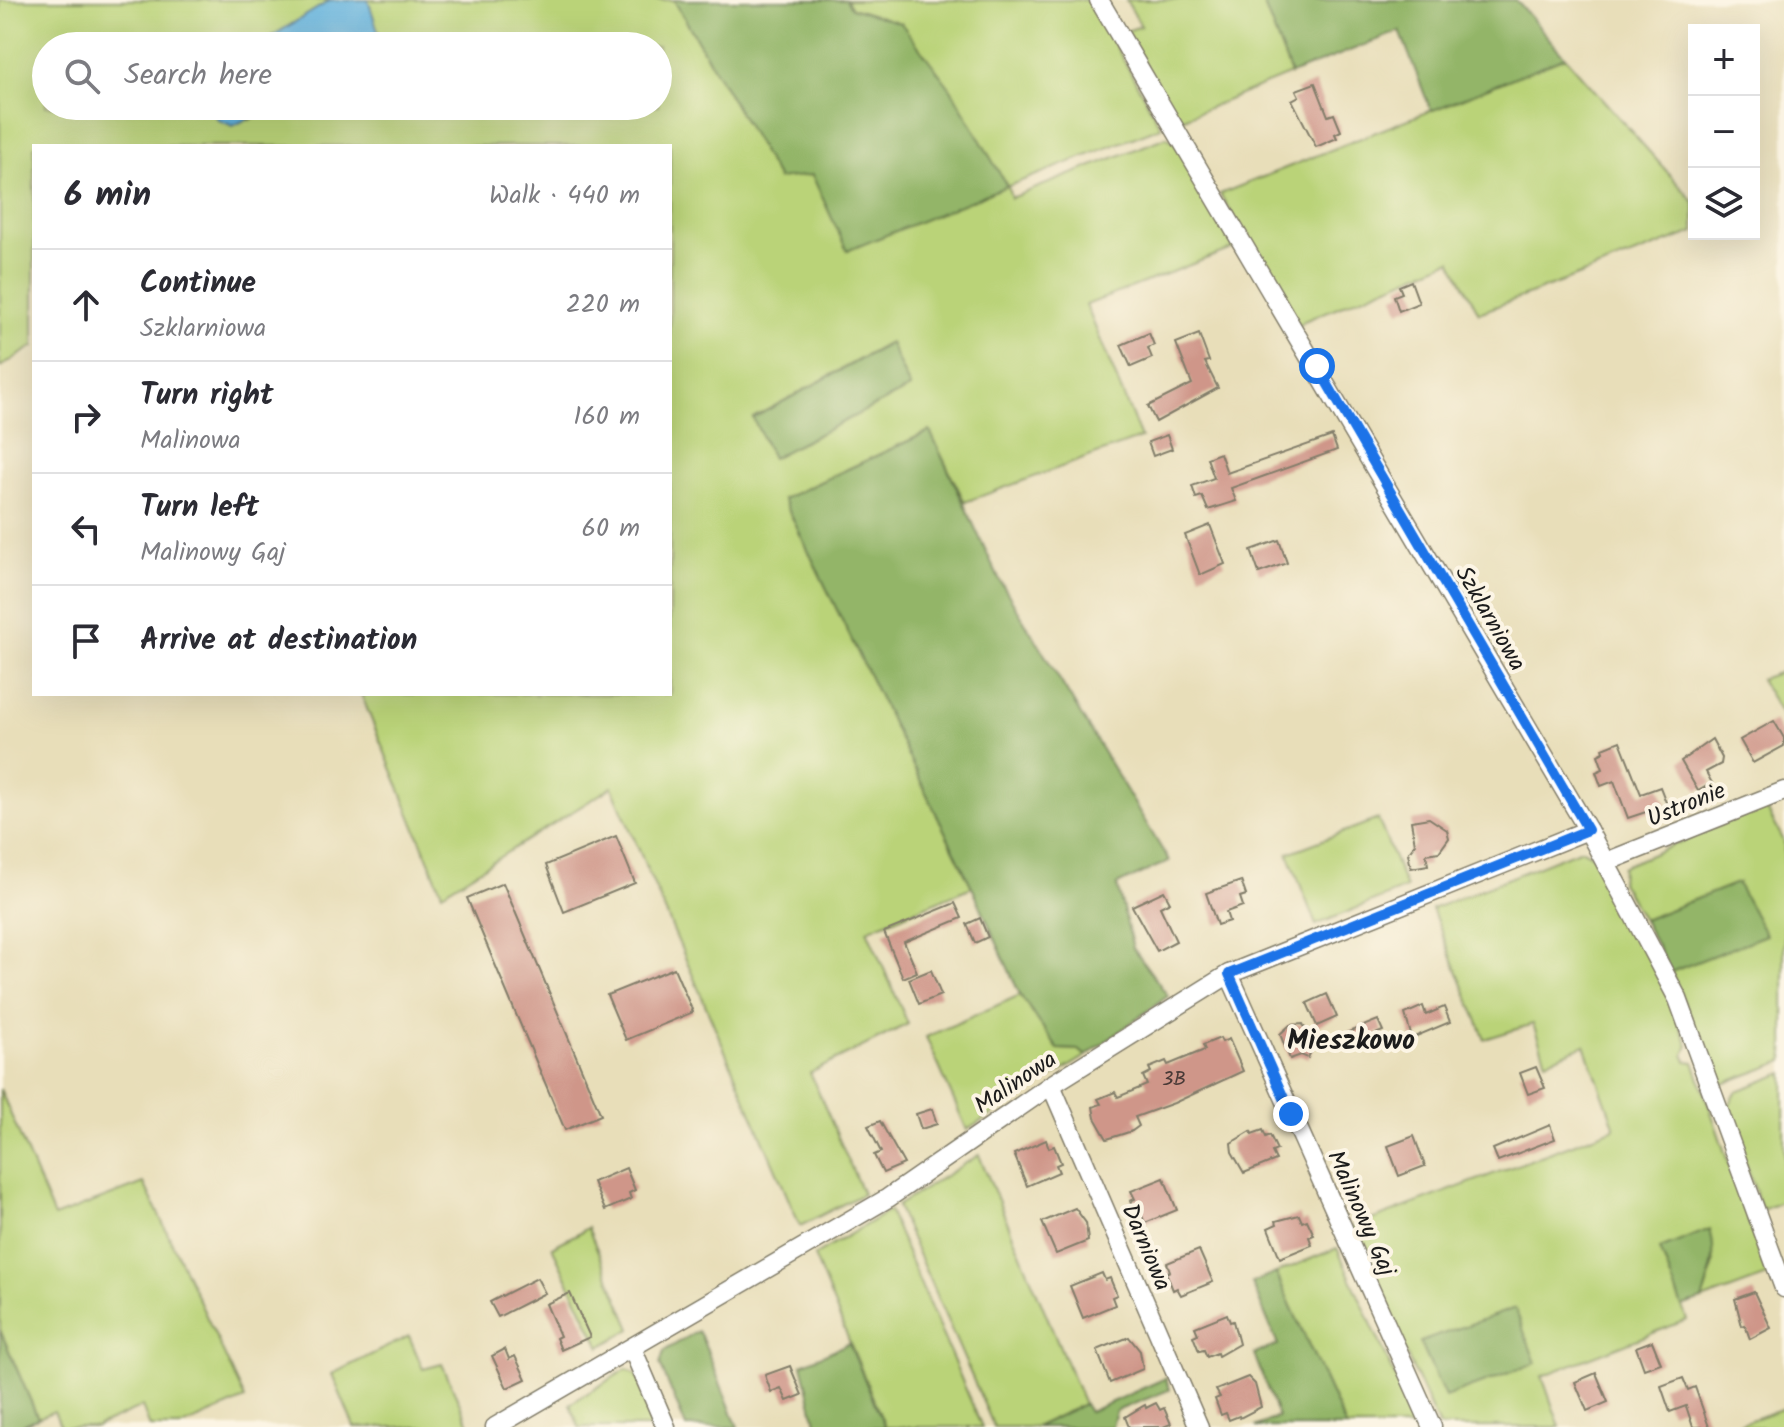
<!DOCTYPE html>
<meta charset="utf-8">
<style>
body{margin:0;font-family:Kalam,sans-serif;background:#f2f2f3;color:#2b2b33}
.controls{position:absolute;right:24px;top:24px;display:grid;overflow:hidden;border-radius:0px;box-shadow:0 8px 32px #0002}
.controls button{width:72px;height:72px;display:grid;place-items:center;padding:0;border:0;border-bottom:2px solid #e1e1e2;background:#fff;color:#2b2b33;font:40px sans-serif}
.stop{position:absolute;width:24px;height:24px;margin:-18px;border:6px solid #1a73e8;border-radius:50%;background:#fff}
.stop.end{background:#1a73e8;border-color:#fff;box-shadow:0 2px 8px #0008}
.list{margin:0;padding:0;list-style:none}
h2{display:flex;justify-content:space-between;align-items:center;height:104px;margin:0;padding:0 32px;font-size:34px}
h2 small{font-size:26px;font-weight:400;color:#7c7c81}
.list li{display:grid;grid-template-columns:52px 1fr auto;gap:24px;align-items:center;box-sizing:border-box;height:112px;padding:0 32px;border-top:2px solid #e1e1e2}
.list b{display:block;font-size:30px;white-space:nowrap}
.list p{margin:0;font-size:26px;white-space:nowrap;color:#7c7c81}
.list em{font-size:26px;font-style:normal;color:#7c7c81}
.icon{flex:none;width:44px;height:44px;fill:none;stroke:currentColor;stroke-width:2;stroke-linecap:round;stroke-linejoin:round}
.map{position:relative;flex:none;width:1784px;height:1427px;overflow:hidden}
.search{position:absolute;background:#fff;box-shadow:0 8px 32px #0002;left:32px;top:32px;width:640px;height:88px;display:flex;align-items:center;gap:20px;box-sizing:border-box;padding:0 28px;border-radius:44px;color:#7c7c81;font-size:30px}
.panel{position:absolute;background:#fff;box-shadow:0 8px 32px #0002;left:32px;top:144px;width:640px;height:552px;border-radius:0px}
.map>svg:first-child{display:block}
.green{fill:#bad378;stroke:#6b784a;stroke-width:2;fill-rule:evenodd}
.forest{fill:#93b568;stroke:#586842;stroke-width:2}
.water{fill:#63b2dd;stroke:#40677c;stroke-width:2}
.building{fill:#cf9689}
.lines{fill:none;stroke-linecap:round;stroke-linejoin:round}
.minor-casing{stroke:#827d6a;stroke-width:21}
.minor{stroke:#fff;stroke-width:18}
.route{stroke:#1a73e8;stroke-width:10}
.labels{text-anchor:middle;stroke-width:8;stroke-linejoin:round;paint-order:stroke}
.number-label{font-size:20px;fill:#493a37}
.street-label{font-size:24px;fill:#1c1c1c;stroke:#fcf5e5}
.quarter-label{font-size:28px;font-weight:bold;fill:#1c1c1c;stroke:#fcf5e5}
</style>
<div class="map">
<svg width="1784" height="1427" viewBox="0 0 1784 1427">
<rect width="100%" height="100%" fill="#fcf5e5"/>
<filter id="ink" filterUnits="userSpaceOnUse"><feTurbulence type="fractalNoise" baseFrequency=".0125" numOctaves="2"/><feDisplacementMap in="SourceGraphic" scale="16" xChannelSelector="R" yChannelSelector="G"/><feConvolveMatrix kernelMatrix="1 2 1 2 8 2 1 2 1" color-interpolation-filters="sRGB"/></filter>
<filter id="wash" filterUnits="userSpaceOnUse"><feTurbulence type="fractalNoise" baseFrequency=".006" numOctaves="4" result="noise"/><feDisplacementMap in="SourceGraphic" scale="32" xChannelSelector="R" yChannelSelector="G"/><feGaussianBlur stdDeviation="1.8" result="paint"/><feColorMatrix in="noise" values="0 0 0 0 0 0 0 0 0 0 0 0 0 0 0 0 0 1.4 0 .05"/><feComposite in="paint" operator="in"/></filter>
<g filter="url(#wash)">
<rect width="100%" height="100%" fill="#e8deb9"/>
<g class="green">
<path d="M 0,0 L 331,0 L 256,46 L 46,46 L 46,106 L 208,106 L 218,120 L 250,120 L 273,106 L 658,106 L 658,46 L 368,46 L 379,34 L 368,0 L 674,0 L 778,179 L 901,23 L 851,8 L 846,0 L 1090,0 L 1161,127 L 1008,186 L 1011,198 L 1167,137 L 1177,145 L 1234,248 L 1086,305 L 1141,438 L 965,502 L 929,431 L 783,499 L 972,887 L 867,930 L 908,1024 L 810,1073 L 863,1194 L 800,1226 L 612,787 L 442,893 L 361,694 L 670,694 L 670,146 L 34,146 L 34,346 L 0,367 ZM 889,343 L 910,387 L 772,458 L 753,418 Z"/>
<polygon points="1126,0 1262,0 1291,74 1177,121 1126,31 1141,26"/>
<polygon points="1565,57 1694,202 1694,232 1479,313 1451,260 1304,321 1299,327 1220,194"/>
<polygon points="1784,671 1784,719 1760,679"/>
<polygon points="1765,806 1784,841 1784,1061 1720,1085 1671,972 1738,883 1643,920 1621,882 1622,867"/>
<polygon points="1378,819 1406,888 1316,925 1288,853"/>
<polygon points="1581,849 1592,855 1659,976 1688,1045 1684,1055 1687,1061 1694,1062 1767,1276 1702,1300 1714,1264 1710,1230 1660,1249 1687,1320 1542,1376 1560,1427 1439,1427 1350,1228 1615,1128 1585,1045 1546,1061 1533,1024 1485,1039 1432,909"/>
<polygon points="1020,995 1058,1049 1079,1050 1086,1056 967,1130 926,1037"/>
<polygon points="1784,1073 1784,1201 1762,1210 1727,1110 1737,1091"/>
<polygon points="0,1089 54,1217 144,1183 245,1399 180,1427 150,1427 142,1407 96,1427 61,1427 54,1411 38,1418 0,1330"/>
<polygon points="979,1155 1084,1404 1035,1427 994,1427 897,1206"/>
<polygon points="889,1211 982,1427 885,1427 814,1256"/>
<polygon points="588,1228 631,1329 600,1347 552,1247"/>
<polygon points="1337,1248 1418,1427 1346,1427 1276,1273"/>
<polygon points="409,1336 423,1369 442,1364 469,1424 464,1427 354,1427 332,1374"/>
<polygon points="627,1369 638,1376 660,1427 579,1427 570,1404"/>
<polygon points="1784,1408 1784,1427 1731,1427"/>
</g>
<g class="forest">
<polygon points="674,0 846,0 851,8 901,23 951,89 1007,186 847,251 812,175 778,179"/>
<polygon points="1262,0 1516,0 1565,57 1431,111 1400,31 1291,74"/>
<polygon points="890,343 910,388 772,458 753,418"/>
<polygon points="930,431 999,579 1169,861 1117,885 1133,948 1168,996 1086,1056 1079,1050 1058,1049 1020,995 972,887 783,499"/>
<polygon points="1737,883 1766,935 1671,972 1643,920"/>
<path d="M 1710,1229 C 1718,1256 1710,1275 1702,1300 L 1682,1307 L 1660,1249 Z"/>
<polygon points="1276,1273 1346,1427 1255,1427 1278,1417 1254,1354 1278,1345 1252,1283"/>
<polygon points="1515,1308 1536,1363 1445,1397 1420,1342"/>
<polygon points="0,1330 38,1418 18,1427 0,1427"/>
<polygon points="698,1331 701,1336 738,1427 686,1427 660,1364 664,1351"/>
<polygon points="849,1343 885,1427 817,1427 802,1364"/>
<polygon points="1166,1378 1169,1390 1116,1411 1112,1427 1035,1427 1084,1404 1089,1412"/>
</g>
<g class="water">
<polygon points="331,0 368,0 379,34 368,46 256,46"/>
<polygon points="208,106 273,106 233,126 218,120"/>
</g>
<g id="blocks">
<g class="building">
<polygon points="1315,83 1328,116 1334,114 1341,131 1335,134 1337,138 1316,147 1292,100 1299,96 1296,90"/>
<polygon points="1411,281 1419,303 1399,311 1394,296 1402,293 1399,286"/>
<polygon points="1149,333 1154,345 1148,348 1152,358 1131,367 1121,345"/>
<polygon points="1199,334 1209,361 1205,362 1218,388 1156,422 1148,406 1192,384 1176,343"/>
<polygon points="1167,435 1172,449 1153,456 1148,442"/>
<polygon points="1332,436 1337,450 1231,488 1236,501 1208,510 1202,496 1196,498 1192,486 1214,478 1207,458 1220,453 1227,473"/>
<polygon points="1210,525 1225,564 1200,575 1185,535"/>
<polygon points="1279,540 1287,563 1259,573 1251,550"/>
<polygon points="1774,721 1784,738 1784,746 1753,763 1740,740"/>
<polygon points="1712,739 1722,758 1721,764 1706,772 1712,783 1698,791 1681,761"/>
<polygon points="1620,741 1641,794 1660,787 1667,805 1628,818 1614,781 1601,786 1596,772 1603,769 1598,755 1604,752 1603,748"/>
<polygon points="1429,818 1447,830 1449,838 1439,852 1426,854 1428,865 1411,868 1408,853 1415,844 1411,821"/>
<polygon points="616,836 635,883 564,912 546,865"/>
<polygon points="1241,881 1246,895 1240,897 1243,906 1226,912 1229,921 1217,925 1206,893"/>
<polygon points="503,883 601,1115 565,1130 467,898"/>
<polygon points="1164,891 1170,902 1160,907 1176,941 1157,951 1132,906"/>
<polygon points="955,903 962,918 904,942 917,972 903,978 884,932"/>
<polygon points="980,918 988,937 975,943 967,924"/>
<polygon points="674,968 693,1012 626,1040 607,995"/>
<polygon points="931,970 941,995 919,1004 909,979"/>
<polygon points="1327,994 1337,1017 1317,1026 1307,1003"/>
<polygon points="1423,1006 1426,1015 1444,1007 1450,1022 1412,1038 1405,1014"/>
<polygon points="1378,1020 1383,1031 1351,1044 1346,1033"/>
<polygon points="1303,1024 1313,1047 1308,1058 1301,1055 1290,1059 1280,1034 1290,1025"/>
<polygon points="1220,1038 1222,1042 1229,1039 1243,1071 1174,1103 1135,1117 1139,1126 1132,1131 1107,1139 1095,1118 1093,1107 1101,1104 1098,1099 1115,1092 1118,1097 1147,1085 1143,1076 1151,1072 1149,1068 1166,1061 1168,1065 1197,1053 1205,1050 1203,1045"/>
<polygon points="1536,1067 1545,1088 1528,1094 1520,1073"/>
<polygon points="932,1109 937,1124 921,1129 916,1114"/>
<polygon points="880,1121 904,1164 883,1173 874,1155 881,1152 868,1126"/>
<polygon points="1550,1125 1555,1139 1498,1161 1493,1149"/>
<polygon points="1263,1130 1266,1137 1270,1135 1277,1150 1272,1152 1276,1160 1244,1173 1232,1152 1231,1143 1251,1131 1252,1134"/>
<polygon points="1414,1136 1425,1166 1399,1176 1388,1146"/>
<polygon points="1046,1140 1049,1148 1054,1146 1061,1163 1056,1165 1059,1172 1027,1186 1014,1154"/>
<polygon points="626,1168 635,1190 629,1193 631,1199 605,1210 593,1182"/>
<polygon points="1164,1178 1177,1210 1145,1223 1142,1216 1137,1218 1130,1201 1135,1199 1131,1191"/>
<polygon points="1075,1208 1086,1223 1088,1241 1056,1254 1042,1222"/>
<polygon points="1299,1215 1302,1222 1307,1220 1314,1235 1309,1237 1312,1245 1280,1258 1268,1228 1277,1224 1276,1221"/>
<polygon points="1199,1250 1213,1282 1181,1295 1177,1288 1173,1290 1166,1273 1170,1271 1167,1263"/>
<polygon points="1102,1273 1105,1280 1110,1278 1117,1295 1112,1297 1115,1305 1083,1318 1070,1286"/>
<polygon points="537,1278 545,1293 498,1317 490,1302"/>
<polygon points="1754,1292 1771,1328 1750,1339 1745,1325 1742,1326 1735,1299"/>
<polygon points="570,1293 590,1337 561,1350 556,1338 560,1336 546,1304"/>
<polygon points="1227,1314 1230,1322 1233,1321 1239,1344 1218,1356 1217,1353 1207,1357 1204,1350 1199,1351 1193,1336 1198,1334 1195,1327"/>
<polygon points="1129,1337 1140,1351 1143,1369 1110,1383 1097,1350"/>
<polygon points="1652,1341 1661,1363 1644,1369 1636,1347"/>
<polygon points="505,1349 509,1359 515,1356 526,1379 507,1388 492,1356"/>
<polygon points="790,1366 802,1395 787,1401 781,1388 771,1392 765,1375"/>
<polygon points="1596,1373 1608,1402 1587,1411 1575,1382"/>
<polygon points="1248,1377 1255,1384 1261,1407 1240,1418 1239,1416 1229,1420 1226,1413 1221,1415 1215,1399 1220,1397 1216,1390"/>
<polygon points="1683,1378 1688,1390 1695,1387 1709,1427 1693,1427 1686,1406 1670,1412 1661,1386"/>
<polygon points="1156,1403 1160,1410 1164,1408 1171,1424 1163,1427 1129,1427 1125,1417 1145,1405 1146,1408"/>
</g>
</g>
</g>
<g filter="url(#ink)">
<use href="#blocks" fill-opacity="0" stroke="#827d6a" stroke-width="2"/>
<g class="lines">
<g class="minor-casing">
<g id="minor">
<polyline points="1099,0 1588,830 1678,999 1784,1288"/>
<polyline points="1606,862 1784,791"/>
<polyline points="1229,974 1432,1427"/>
<polyline points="1051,1085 1199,1427"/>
<polyline points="632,1348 666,1427"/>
<polyline points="495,1427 888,1198 1051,1085 1229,974 1588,830"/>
</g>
</g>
<use href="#minor" class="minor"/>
</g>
</g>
<g class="lines" filter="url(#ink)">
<polyline class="route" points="1291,1114 1229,974 1588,830 1317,366"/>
</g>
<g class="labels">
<g class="number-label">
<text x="1174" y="1085">3B</text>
</g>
<g class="street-label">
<text transform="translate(1491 618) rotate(60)" y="8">Szklarniowa</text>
<text transform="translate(1686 804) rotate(-22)" y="8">Ustronie</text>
<text transform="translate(1015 1082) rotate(-34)" y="8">Malinowa</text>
<text transform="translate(1362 1213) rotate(66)" y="8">Malinowy Gaj</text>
<text transform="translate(1147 1247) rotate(67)" y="8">Darniowa</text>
</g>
<g class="quarter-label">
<text x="1351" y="1049">Mieszkowo</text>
</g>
</g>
</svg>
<div class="controls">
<button>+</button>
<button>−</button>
<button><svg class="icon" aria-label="layers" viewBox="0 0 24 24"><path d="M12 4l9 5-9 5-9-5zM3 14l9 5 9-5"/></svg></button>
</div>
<div class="stop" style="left:1317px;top:366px"></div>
<div class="stop end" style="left:1291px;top:1114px"></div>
<div class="search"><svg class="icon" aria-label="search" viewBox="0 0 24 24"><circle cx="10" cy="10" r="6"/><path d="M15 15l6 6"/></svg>Search here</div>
<section class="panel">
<h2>6 min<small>Walk · 440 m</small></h2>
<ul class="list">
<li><svg class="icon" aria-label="ahead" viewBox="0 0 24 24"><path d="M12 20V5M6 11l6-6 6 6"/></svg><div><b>Continue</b><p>Szklarniowa</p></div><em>220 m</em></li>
<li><svg class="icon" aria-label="right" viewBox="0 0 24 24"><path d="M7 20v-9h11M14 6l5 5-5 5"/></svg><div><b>Turn right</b><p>Malinowa</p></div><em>160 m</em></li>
<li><svg class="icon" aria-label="left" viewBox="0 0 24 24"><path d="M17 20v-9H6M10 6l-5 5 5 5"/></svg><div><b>Turn left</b><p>Malinowy Gaj</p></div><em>60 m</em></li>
<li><svg class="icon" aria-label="arrive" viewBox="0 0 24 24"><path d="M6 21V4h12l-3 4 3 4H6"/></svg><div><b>Arrive at destination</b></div></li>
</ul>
</section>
</div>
